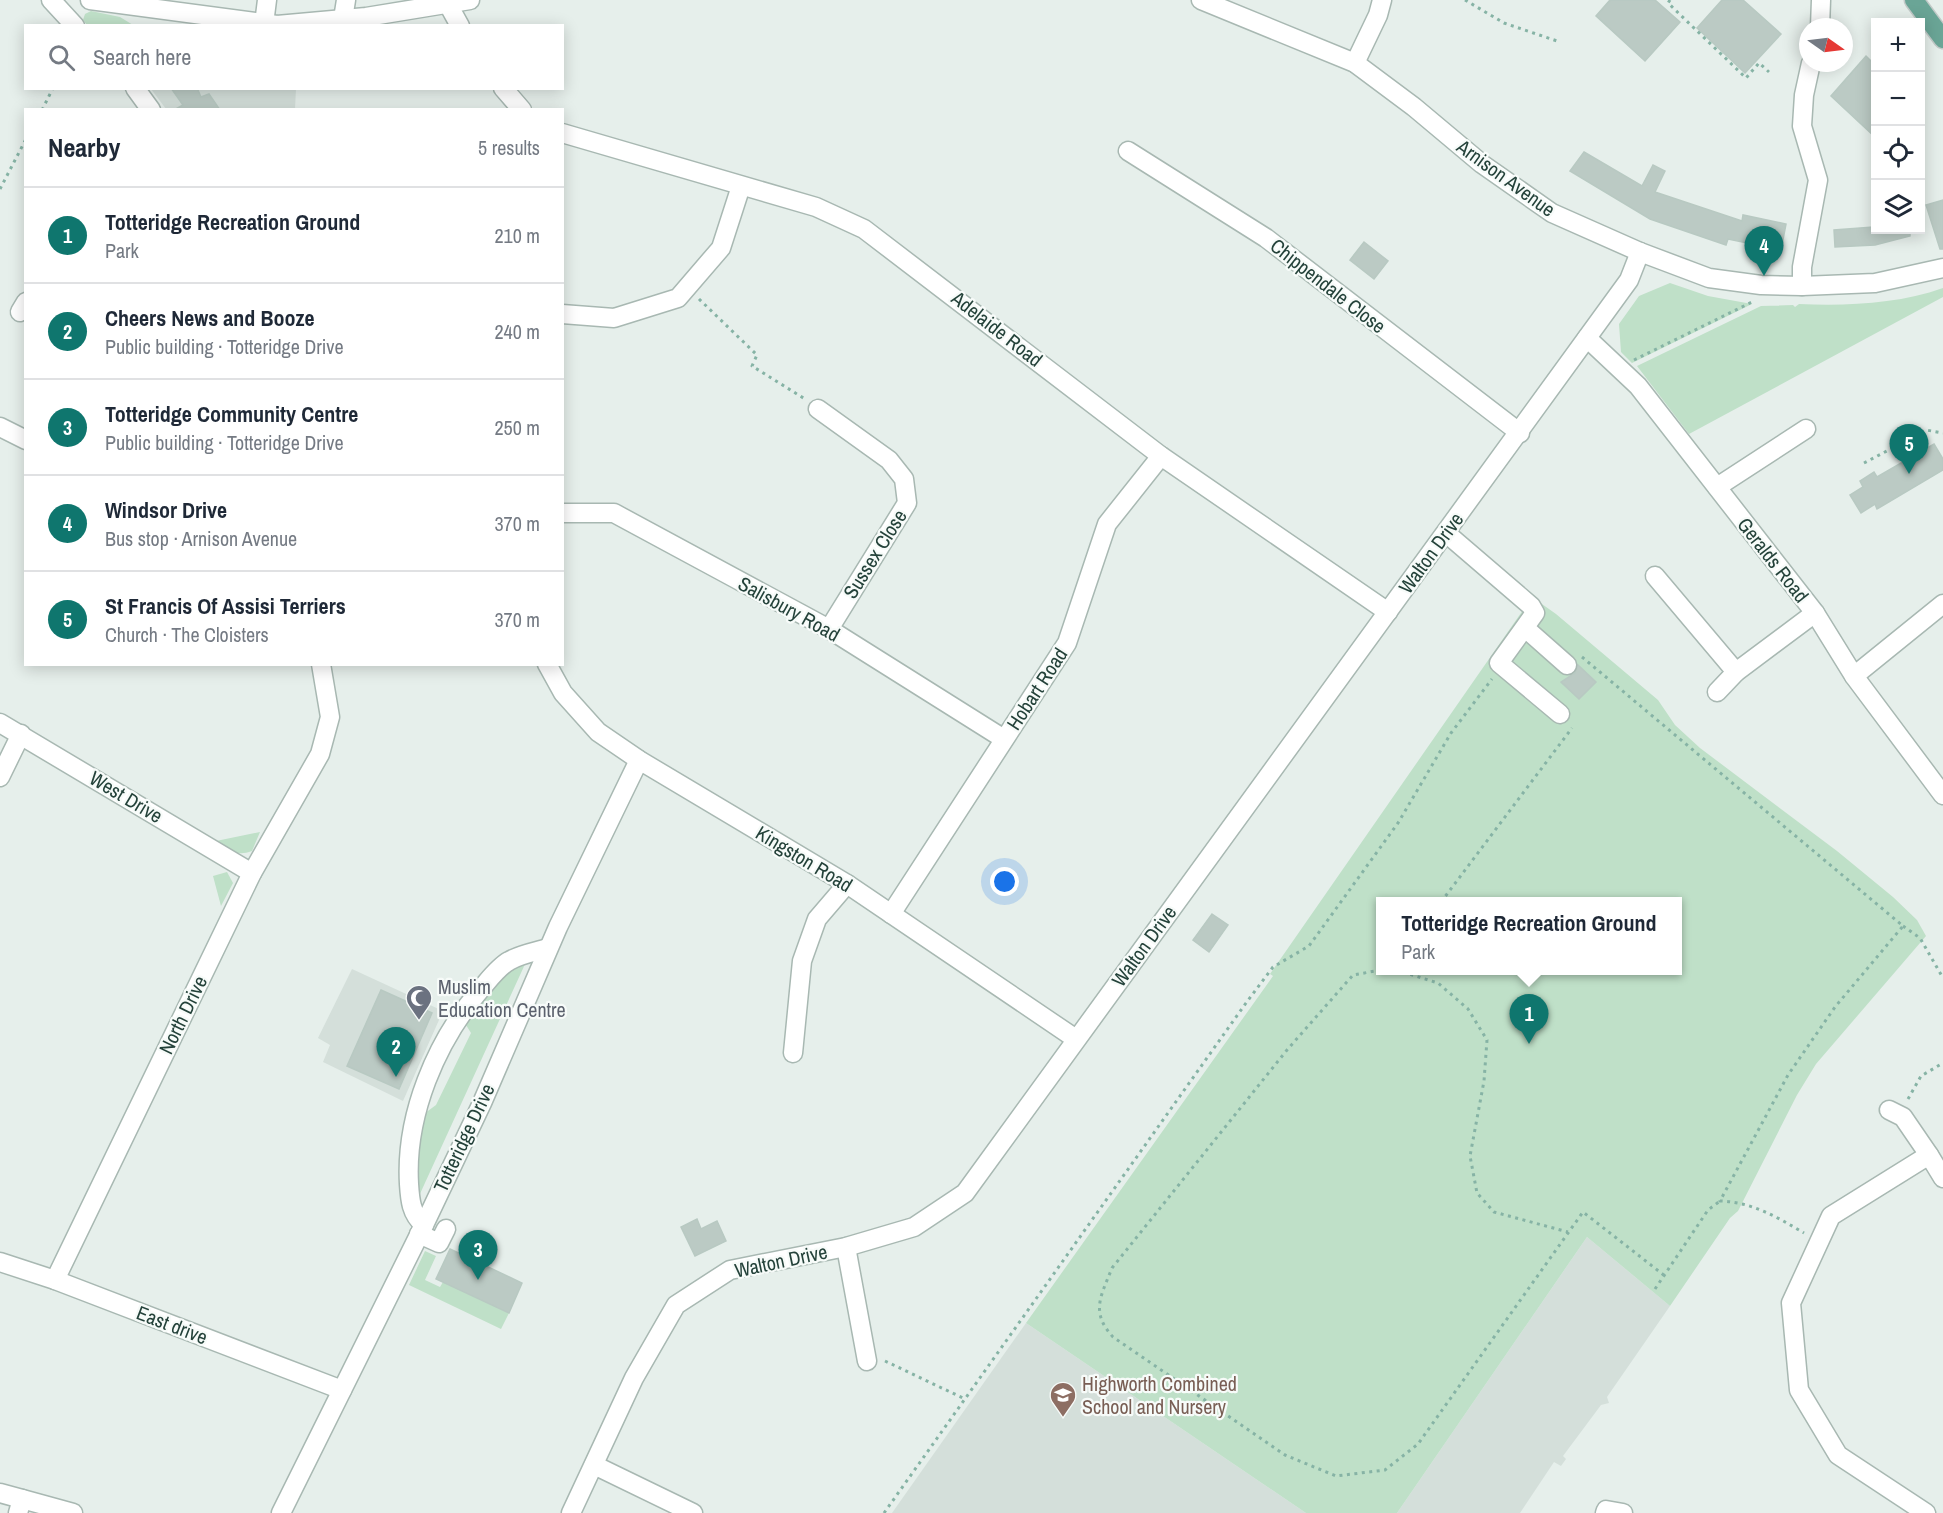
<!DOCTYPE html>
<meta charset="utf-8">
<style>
body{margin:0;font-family:"Archivo Narrow",sans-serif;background:#f2f2f3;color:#1f2937}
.controls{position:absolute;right:18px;top:18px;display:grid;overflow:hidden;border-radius:0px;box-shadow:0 3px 15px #0003}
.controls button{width:54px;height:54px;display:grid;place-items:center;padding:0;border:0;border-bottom:2px solid #e0e1e3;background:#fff;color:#1f2937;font:30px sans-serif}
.compass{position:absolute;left:1799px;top:18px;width:54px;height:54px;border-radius:50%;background:#fff;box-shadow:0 3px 15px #0003;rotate:104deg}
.you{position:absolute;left:1005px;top:882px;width:21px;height:21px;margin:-15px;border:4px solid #fff;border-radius:50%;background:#1a73e8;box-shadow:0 0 0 9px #1a73e833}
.badge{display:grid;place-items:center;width:39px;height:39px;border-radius:50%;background:#0f766e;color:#fff;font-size:20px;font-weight:700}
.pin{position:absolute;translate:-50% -50px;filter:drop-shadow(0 2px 3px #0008)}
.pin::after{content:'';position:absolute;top:32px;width:21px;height:18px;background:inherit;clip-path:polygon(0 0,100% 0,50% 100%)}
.popup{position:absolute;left:1376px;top:897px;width:306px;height:78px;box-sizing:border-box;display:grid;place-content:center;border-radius:0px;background:#fff;filter:drop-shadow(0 2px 4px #0005);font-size:20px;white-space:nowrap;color:#747a83}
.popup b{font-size:22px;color:#1f2937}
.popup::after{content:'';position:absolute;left:50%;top:100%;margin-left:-12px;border:12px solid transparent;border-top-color:#fff}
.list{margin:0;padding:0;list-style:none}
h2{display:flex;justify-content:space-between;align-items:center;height:78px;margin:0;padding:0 24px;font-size:26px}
h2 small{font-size:20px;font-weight:400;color:#747a83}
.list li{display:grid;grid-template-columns:39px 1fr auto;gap:18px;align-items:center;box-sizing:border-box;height:96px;padding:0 24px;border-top:2px solid #e0e1e3}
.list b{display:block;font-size:22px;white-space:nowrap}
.list p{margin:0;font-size:20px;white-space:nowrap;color:#747a83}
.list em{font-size:20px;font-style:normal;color:#747a83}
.icon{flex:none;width:33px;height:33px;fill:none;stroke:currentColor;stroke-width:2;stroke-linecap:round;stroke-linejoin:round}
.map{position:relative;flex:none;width:1943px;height:1513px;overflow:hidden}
.search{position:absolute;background:#fff;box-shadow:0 3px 15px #0003;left:24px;top:24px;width:540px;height:66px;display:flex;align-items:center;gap:15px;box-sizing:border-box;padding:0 21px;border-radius:0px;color:#747a83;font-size:22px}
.panel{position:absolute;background:#fff;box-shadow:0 3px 15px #0003;left:24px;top:108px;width:540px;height:558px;border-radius:0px}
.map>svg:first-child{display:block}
.built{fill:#d4dfda}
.green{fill:#bfe0c8;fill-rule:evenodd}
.building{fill:#bbcac4;stroke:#b8c9c2;stroke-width:1.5}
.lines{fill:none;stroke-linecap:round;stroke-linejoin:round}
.minor-casing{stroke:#a8b8b2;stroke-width:21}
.major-casing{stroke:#c2cac8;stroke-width:21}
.path{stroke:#86b3a5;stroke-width:3;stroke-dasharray:3 4.5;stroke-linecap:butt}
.minor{stroke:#fff;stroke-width:18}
.major{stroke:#6aa596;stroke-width:18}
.labels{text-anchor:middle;stroke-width:4.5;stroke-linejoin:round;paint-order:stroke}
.street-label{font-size:20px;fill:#24423a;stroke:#f7fbf9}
.worship-label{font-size:20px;fill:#5b616d;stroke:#f7fbf9;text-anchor:start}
.education-label{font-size:20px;fill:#785e54;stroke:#f7fbf9;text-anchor:start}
</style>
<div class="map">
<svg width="1943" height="1513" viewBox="0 0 1943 1513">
<rect width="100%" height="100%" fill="#e6efeb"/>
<g class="built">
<polygon points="151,89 296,89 295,109 166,109"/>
<polygon points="352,969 443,1011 403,1101 323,1062 330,1045 318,1038"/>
<polygon points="1587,1237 1670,1306 1607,1397 1609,1403 1601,1405 1563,1456 1566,1459 1561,1466 1554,1462 1520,1513 1397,1513"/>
<polygon points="1026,1323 1306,1513 892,1513"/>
</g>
<g class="green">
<polygon points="91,11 120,17 133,25 87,25 83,20 85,14"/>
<polygon points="1670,283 1708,296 1752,304 1632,363 1621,352 1619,324 1639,296"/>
<path d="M 1943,288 L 1943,297 L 1689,434 L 1637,366 L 1761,306 L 1793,305 L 1795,307 L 1799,304 C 1847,306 1898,304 1943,288 Z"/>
<path d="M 1532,597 L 1556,614 L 1658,700 L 1675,725 L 1700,748 L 1837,851 L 1893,897 L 1917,920 L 1926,936 L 1816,1064 L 1797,1095 L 1738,1211 L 1730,1218 L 1670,1306 L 1587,1237 L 1397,1513 L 1306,1513 L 1026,1323 L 1273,976 L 1270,974 ZM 1380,902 L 1678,902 L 1678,970 L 1380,970 Z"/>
<path d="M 260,832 L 252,851 C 236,857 229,850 216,841 Z"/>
<polygon points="227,872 233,883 221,906 213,876"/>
<polygon points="514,959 526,962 419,1196 413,1195 421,1116 436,1105 471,1033 466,1025 467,1016"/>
<polygon points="425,1251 436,1256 425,1280 440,1287 443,1282 509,1313 501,1329 409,1285"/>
</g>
<g class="building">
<polygon points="1610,0 1655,0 1680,22 1645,61 1596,16"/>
<polygon points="1722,0 1743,0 1781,34 1745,73 1697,28"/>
<polygon points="1866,56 1875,65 1875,137 1831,96"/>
<polygon points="171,88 197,88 201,97 209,94 220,110 174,110 183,105"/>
<polygon points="1584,152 1642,186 1653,165 1665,171 1655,192 1742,221 1743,215 1786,224 1781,250 1728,239 1726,245 1650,219 1570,171"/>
<polygon points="1943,200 1943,249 1940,249 1926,205"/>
<polygon points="1873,227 1874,230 1910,230 1910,236 1875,245 1835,247 1834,230"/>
<polygon points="1364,242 1388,261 1374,279 1350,260"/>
<polygon points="1934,444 1943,459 1943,470 1877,509 1875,504 1861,513 1850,495 1863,487 1860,481 1874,472 1877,477"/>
<polygon points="1578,665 1596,682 1579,699 1561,682 1575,673"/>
<polygon points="1212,914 1228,925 1209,952 1193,940"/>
<polygon points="381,990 432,1013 399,1089 347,1066"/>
<polygon points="697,1219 701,1229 717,1221 726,1241 695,1256 681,1227"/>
<polygon points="450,1249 522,1283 509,1313 436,1279"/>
</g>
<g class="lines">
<g class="minor-casing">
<g id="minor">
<polyline points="51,0 75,26"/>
<polyline points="90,0 277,25 366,17 470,0"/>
<polyline points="1201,0 1355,63 1414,107 1482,164 1552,213 1640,252 1709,278 1761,285 1802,286 1875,283 1943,268"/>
<polyline points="449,6 460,26"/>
<polyline points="343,19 346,0"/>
<polyline points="264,24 267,0"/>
<polyline points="1820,27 1821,0"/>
<polyline points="1355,63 1378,15 1382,0"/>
<polyline points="135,88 151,110"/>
<polyline points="503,88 522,110"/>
<polyline points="562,133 816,207 864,229 1161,456 1388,612"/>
<polyline points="1128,151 1266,238 1520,433"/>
<polyline points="1802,286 1802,267 1818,180 1802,126 1804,95 1811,63"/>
<polyline points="20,312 26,302"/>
<polyline points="562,314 614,318 678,298 721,248 741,186"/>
<polyline points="1587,338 1638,386 1815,613 1854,676 1943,795"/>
<polyline points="818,409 889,460 904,479 907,503 829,629"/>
<polyline points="0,427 26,440"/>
<polyline points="1717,487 1806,429"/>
<polyline points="562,513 614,513 829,629 1004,739"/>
<polyline points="1446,533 1531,606 1535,613 1499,663 1560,714"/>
<polyline points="1655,576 1736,672"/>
<polyline points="1525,628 1567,665"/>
<polyline points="547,664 563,693 598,732 639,760 847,884 1076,1039"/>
<polyline points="1854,676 1943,604"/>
<polyline points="1717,692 1736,672 1815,613"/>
<polyline points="0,723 252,873"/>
<polyline points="0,777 21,734"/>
<polyline points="891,914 1067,643 1107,524 1161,456"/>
<polyline points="793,1053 802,961 817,919 847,884"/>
<polyline points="1889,1110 1903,1117 1929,1155"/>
<path d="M 424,1225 C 411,1214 410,1200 409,1184 C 405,1115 436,1042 480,990 C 488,981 498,967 509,961 C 521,954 535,952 548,948"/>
<polyline points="419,1234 439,1243 446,1229"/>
<polyline points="846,1247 867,1361"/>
<polyline points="0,1262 55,1280 342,1390"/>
<polyline points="55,1280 252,873 320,754 330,717 321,664"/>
<polyline points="594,1465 693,1513"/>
<polyline points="0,1493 22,1499"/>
<polyline points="18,1513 22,1499 73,1513"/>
<polyline points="281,1513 424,1225 482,1103 558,927 639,760"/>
<polyline points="571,1513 634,1378 676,1305 730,1270 846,1247 914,1227 965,1193 1629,280 1640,252"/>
<polyline points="1605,1513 1606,1510 1623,1513"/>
<polyline points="1926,1513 1838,1455 1799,1390 1791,1303 1831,1216 1929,1155 1943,1178"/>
</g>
</g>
<g class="major-casing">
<polyline id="major" points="1914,0 1943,39"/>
</g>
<g class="path">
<polyline points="1465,0 1504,23 1560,42"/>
<polyline points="1670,0 1668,3 1746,78 1759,63 1769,72"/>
<polyline points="42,110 53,88"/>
<polyline points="0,189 26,139"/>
<polyline points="699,299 757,355 752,366 805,399"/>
<polyline points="1634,360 1752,302"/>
<polyline points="1899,433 1904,442 1926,430 1943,433"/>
<polyline points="1864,463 1904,442"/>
<path d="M 1582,657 L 1903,926 L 1835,1007 L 1788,1075 L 1720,1201 C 1752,1202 1777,1217 1804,1233"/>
<polyline points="1441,902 1572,728"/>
<polyline points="1903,926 1920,938 1943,978"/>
<path d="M 1381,970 L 1353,975 L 1287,1050 L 1112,1268 C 1101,1296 1090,1312 1113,1337 L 1285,1455 L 1336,1476 L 1385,1470 L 1418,1444 L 1583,1212 L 1665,1276"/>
<polyline points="1396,970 1438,983 1468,1009 1487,1040 1484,1081 1470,1156 1477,1193 1494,1212 1568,1232"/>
<polyline points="1908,1099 1921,1076 1943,1063"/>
<polyline points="1655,1289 1708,1210 1720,1201"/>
<polyline points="885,1361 965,1399"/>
<polyline points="884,1513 1246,1003 1273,967 1309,946 1398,823 1451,733 1492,679"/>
</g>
<use href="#minor" class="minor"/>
<use href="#major" class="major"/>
</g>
<defs>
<g id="mosque-pin" transform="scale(1.35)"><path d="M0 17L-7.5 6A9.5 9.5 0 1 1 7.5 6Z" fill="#6b7280" stroke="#f7fbf9"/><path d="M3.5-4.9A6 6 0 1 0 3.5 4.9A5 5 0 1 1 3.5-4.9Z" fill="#fff"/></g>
<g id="school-pin" transform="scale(1.35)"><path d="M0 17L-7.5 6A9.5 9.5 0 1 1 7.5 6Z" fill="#8d6e63" stroke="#f7fbf9"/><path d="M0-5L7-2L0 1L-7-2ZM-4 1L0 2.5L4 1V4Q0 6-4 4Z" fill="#fff"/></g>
</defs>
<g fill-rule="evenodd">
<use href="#mosque-pin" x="419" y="998"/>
<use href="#school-pin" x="1063" y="1395"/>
</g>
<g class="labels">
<g class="street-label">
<text transform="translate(1506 178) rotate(36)" y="7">Arnison Avenue</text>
<text transform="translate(1328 286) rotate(38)" y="7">Chippendale Close</text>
<text transform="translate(997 329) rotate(38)" y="7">Adelaide Road</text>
<text transform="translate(1431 553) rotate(-54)" y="7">Walton Drive</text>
<text transform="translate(875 554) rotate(-58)" y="7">Sussex Close</text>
<text transform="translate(1773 560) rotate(52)" y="7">Geralds Road</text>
<text transform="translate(789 609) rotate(29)" y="7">Salisbury Road</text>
<text transform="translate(1037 689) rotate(-57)" y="7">Hobart Road</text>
<text transform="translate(126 797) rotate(31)" y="7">West Drive</text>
<text transform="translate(804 859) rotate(31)" y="7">Kingston Road</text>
<text transform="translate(1144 946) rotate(-54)" y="7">Walton Drive</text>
<text transform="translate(183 1015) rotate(-64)" y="7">North Drive</text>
<text transform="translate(464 1138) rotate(-65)" y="7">Totteridge Drive</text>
<text transform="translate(781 1261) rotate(-12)" y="7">Walton Drive</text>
<text transform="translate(172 1325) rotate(21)" y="7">East drive</text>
</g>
<g class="worship-label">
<text x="438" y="994">Muslim<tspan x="438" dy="23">Education Centre</tspan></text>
</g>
<g class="education-label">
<text x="1082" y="1391">Highworth Combined<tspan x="1082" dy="23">School and Nursery</tspan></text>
</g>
</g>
</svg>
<div class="controls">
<button>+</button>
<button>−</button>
<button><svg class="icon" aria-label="locate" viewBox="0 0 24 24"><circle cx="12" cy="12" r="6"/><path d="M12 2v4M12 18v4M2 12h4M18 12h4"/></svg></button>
<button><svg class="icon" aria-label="layers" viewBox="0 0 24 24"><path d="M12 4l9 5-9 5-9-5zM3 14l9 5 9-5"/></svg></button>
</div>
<svg class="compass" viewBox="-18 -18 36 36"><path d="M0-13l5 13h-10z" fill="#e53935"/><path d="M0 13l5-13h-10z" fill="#747a83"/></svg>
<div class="you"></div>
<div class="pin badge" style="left:1529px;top:1044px">1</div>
<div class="popup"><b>Totteridge Recreation Ground</b>Park</div>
<div class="pin badge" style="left:396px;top:1077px">2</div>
<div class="pin badge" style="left:478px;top:1280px">3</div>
<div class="pin badge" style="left:1764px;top:276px">4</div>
<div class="pin badge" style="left:1909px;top:474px">5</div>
<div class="search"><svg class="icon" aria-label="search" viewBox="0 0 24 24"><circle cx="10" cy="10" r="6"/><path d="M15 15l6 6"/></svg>Search here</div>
<section class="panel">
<h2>Nearby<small>5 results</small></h2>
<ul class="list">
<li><span class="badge">1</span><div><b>Totteridge Recreation Ground</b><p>Park</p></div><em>210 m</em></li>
<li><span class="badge">2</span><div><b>Cheers News and Booze</b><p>Public building · Totteridge Drive</p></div><em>240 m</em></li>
<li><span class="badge">3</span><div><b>Totteridge Community Centre</b><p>Public building · Totteridge Drive</p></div><em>250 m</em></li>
<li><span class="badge">4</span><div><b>Windsor Drive</b><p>Bus stop · Arnison Avenue</p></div><em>370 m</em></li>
<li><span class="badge">5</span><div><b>St Francis Of Assisi Terriers</b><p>Church · The Cloisters</p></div><em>370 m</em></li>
</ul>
</section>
</div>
